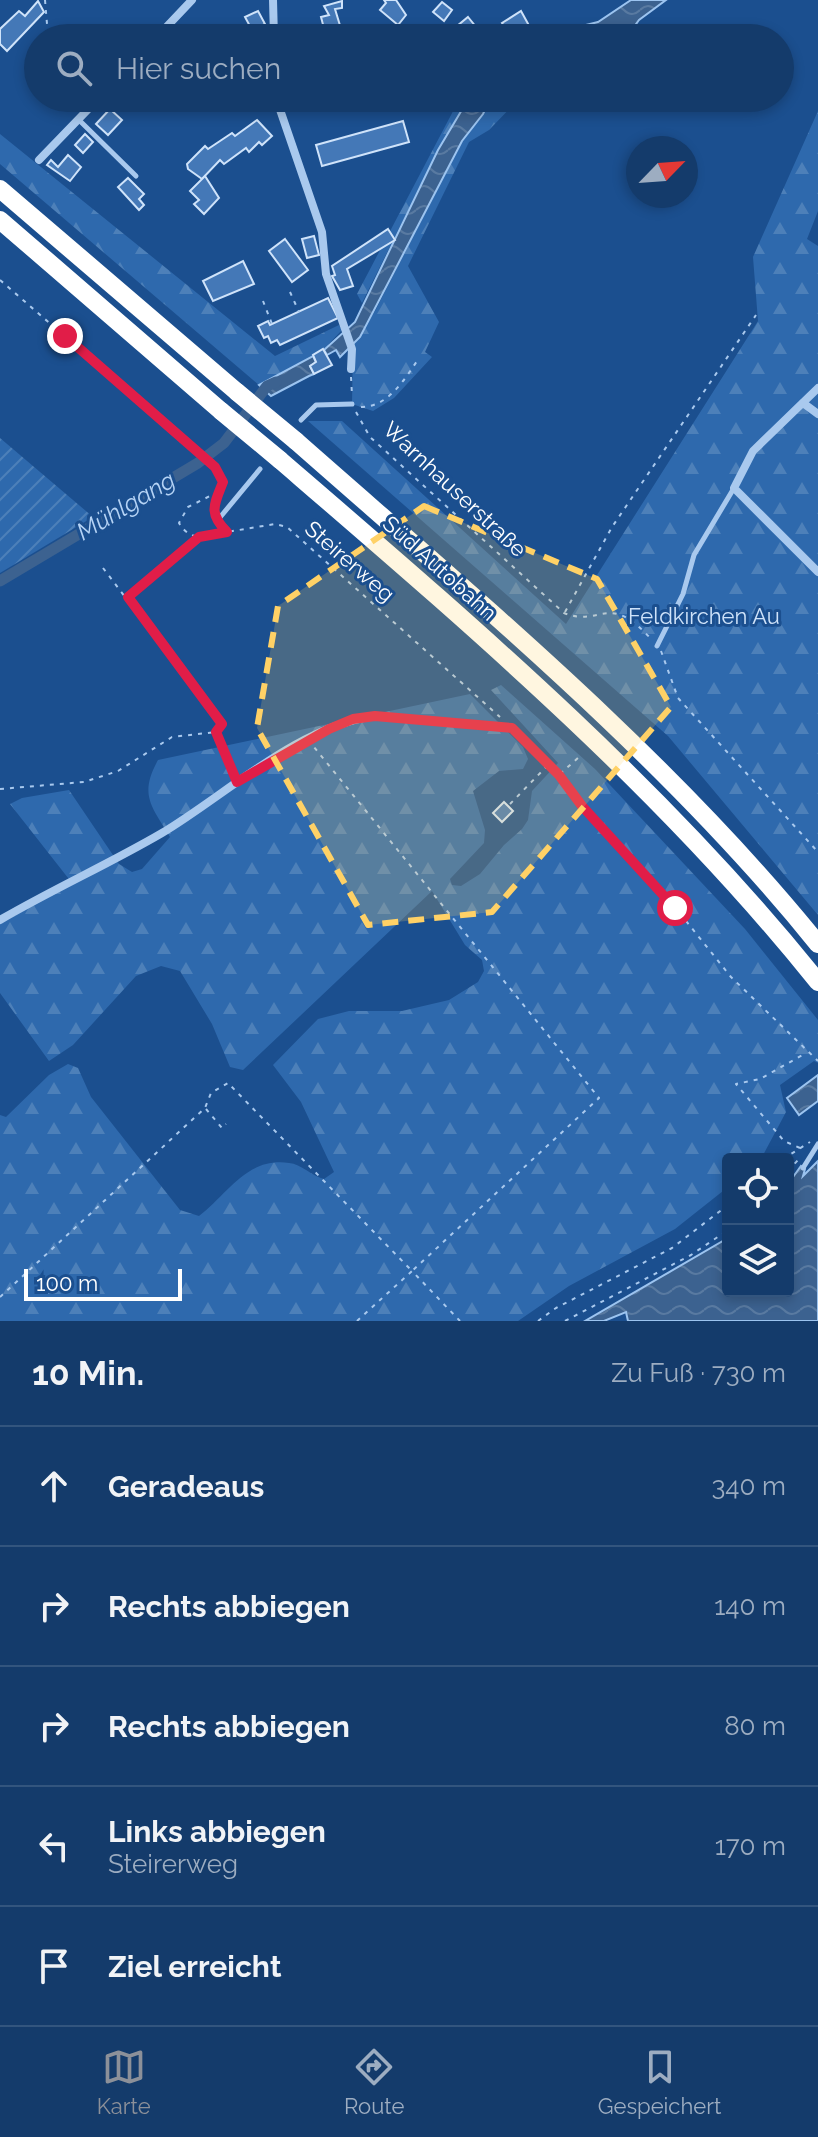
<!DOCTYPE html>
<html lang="de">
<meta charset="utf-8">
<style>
body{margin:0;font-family:Raleway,sans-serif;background:#214673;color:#f1f3f6}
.controls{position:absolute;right:24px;bottom:24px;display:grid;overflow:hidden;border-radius:8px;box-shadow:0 4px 12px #0003}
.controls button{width:72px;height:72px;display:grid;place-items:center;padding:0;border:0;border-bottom:2px solid #33557e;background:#143b6b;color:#f1f3f6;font:40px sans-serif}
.compass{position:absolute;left:626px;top:136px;width:72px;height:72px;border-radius:50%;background:#143b6b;box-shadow:0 4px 12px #0003;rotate:65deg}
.scale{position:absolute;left:24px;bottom:20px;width:158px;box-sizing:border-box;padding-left:8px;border:4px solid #fff;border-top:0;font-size:22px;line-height:28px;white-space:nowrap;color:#fff;-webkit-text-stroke:6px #1b4f8f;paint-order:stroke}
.stop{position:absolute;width:24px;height:24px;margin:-18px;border:6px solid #e11d48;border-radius:50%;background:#fff}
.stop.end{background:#e11d48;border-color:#fff;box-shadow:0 2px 8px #0008}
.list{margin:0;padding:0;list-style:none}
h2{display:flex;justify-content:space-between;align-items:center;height:104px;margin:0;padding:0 32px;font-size:34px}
h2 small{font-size:26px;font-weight:400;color:#9dadc1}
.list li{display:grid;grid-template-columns:52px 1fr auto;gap:24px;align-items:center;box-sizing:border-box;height:120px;padding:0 32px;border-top:2px solid #33557e}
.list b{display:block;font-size:30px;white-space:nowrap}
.list p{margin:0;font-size:26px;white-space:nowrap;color:#9dadc1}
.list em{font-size:26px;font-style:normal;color:#9dadc1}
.icon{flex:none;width:44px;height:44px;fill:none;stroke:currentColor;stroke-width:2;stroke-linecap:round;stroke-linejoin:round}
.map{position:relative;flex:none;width:818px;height:1321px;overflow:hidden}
.search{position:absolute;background:#143b6b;box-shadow:0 4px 12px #0003;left:24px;right:24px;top:24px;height:88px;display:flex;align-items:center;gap:20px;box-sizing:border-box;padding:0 28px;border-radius:44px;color:#9dadc1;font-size:30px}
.sheet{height:704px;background:#143b6b}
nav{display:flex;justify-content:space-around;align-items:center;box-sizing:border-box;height:112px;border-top:2px solid #33557e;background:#143b6b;font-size:22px;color:#9dadc1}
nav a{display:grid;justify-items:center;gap:4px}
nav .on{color:#8c9099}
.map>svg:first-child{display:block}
.forest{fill:url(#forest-firs)}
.garden{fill:url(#garden-furrows)}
.water{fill:url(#water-waves);stroke:#9cc4f0;stroke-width:2}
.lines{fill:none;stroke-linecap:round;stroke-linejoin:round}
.canal{stroke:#3c6290;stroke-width:11}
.building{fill:#4478b7;stroke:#cfe3fa;stroke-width:2}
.path{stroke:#a9c9ee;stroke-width:2;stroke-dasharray:4 6;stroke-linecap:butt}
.service{stroke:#a9c9ee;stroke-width:5}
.minor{stroke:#a9c9ee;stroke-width:8}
.motorway{stroke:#fff;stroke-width:18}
.motorway-bridge{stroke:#fff;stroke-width:18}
.route{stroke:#e11d48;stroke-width:10}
.marked{fill:#ffd166;fill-opacity:0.2;stroke:#ffd166;stroke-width:6;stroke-dasharray:16 10;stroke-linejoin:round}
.labels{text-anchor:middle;stroke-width:6;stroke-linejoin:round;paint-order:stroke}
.street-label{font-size:22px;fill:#fff;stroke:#1b4f8f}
.park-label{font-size:22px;fill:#cfe3fa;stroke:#1b4f8f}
.water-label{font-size:24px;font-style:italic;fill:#b5d3f5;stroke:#1b4f8f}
</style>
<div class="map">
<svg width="818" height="1321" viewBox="0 0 818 1321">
<defs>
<pattern id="forest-firs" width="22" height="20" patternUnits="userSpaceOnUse" patternTransform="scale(2)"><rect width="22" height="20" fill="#2e69ad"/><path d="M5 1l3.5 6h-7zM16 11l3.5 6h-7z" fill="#4d80b9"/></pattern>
<pattern id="garden-furrows" width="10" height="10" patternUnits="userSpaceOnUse" patternTransform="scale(2)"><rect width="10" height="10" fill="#2e69ad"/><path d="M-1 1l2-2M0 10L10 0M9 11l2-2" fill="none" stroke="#4d80b9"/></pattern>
<pattern id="water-waves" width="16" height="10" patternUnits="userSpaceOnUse" patternTransform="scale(2)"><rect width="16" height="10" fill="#3c6290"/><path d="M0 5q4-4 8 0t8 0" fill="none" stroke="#597aa1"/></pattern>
</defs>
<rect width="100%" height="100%" fill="#1b4f8f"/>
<g class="forest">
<polygon points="460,98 469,98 438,150 362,303 357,294"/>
<polygon points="491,98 520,98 489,130 469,142 408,266 439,322 425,352 432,357 394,398 373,411 352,404 353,345 375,311 462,141 483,114"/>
<polygon points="818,111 818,211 807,239 818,246 818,915 668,736 308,421 342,421 566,624 758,321 753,257"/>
<polygon points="0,134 275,356 339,325 342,330 322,351 259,385 0,164"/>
<path d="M 501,685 L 595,769 L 745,929 L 818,1020 L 818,1063 L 814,1061 L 780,1085 L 786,1112 L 761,1159 L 728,1159 L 728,1187 L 675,1229 L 569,1286 L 518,1321 L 0,1321 L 0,1115 L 6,1117 L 49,1075 L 68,1064 L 78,1068 L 91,1097 L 180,1210 L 199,1216 C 228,1194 246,1157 289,1163 C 301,1164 312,1176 324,1179 L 334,1172 L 301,1102 L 273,1065 L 318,1019 L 349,1011 L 402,1011 L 449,1000 L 478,982 L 484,971 L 482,960 L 465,945 L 432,891 L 243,1070 L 230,1067 L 212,1024 L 180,971 L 161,966 L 136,976 L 73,1045 L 49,1061 L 0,993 L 0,924 L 72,883 L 10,804 L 22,798 L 69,790 L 119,864 L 132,872 L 142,869 L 170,837 C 151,805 139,795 158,760 L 470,694 L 523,747 L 528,759 L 523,769 L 499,771 L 473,791 L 485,830 L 484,843 L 450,879 L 452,885 L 461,886 L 480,874 L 504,845 L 522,829 L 528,820 L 532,791 L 558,763 L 491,690 Z"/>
</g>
<polygon class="garden" points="0,438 93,517 0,573"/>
<g class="water">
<polygon points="631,0 666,0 639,20 631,31 624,28 605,38 533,38 598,22"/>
<polygon points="469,98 491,98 483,114 462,141 360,337 340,357 336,350 327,355 324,350 355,322 438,150"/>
<polygon points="313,356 316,362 310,366 314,374 309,376 271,396 259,385"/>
<polygon points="818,1075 818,1101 799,1115 787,1098"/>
<polygon points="818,1161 818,1321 628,1321 626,1312 604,1321 585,1321 728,1238 728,1291 788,1291 788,1184 801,1166 805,1169 803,1176"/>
</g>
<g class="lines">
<polyline class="canal" points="0,581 198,463 224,443 267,386 276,382"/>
</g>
<g class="building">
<polygon points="396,0 406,15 398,25 380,10 386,3 384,0"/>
<polygon points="38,1 44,12 7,51 0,44 0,29 19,11 25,16"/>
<polygon points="342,1 342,8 335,9 342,32 326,36 321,17 329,15 324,6"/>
<polygon points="442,2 452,10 444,21 433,12"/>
<polygon points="258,11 265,24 252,30 245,17"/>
<polygon points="521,11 532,31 524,37 505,38 503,35 508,31 502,23"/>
<polygon points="468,17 476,27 478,38 452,38 451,31"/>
<polygon points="110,109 122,120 108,135 96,124"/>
<polygon points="257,120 272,136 262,145 259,142 249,152 246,148 224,164 220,160 202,179 188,169 187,164 205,146 208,149 232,133 235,136"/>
<polygon points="403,121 409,142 322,166 316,145"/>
<polygon points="85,134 93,142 83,153 75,145"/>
<polygon points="68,155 81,167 70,181 47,165 51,160 58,167"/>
<polygon points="205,176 219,198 204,214 194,204 199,200 190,191"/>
<polygon points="128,178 144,194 139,199 144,205 139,210 118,187"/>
<polygon points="388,229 395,240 347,269 353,286 340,290 332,276 335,275 332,266"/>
<polygon points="314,236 319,255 307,258 302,239"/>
<polygon points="285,239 308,270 292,282 269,251"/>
<polygon points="243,261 254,284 213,301 203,281"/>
<polygon points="328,298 338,318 280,345 277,340 271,343 268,336 264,338 258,326 268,321 270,325"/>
<polygon points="323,349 332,365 314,374 310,366 316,362 313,355"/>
<polygon points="504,802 513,811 502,822 493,813"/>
</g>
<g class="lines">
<g class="path">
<polyline points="45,0 48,36"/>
<polyline points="0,280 215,467 223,482 214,500 213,511"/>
<polyline points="290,292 299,312"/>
<polyline points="263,301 272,324"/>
<polyline points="351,377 352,395"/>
<path d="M 361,407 C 387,407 403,382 417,361"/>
<path d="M 356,412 L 370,437 L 564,613 C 602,628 607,590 652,640"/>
<path d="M 218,492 L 188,507 L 179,523 C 191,543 206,536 225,532"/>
<polyline points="222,527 227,532 275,524 287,527 500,717"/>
<polyline points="103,568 222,724 216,732"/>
<polyline points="129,596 198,538"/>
<polyline points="565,612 612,527 756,315"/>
<polyline points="661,651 678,698 818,852"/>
<polyline points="519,735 654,881 731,977 818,1061"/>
<polyline points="560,774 579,757"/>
<polyline points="0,789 84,782 118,771 172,737 216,732 233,771"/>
<polyline points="510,804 548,765"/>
<polyline points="206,1109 222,1128 226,1124"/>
<polyline points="800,1148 784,1141 736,1084 760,1079 806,1053"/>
<polyline points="783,1159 810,1142"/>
<polyline points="788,1171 798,1160"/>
<polyline points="0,1297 205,1108 211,1093 228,1083 412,1271 599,1098 314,747"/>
<polyline points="357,1321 412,1271 460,1321"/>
<polyline points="538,1321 556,1308 672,1248 728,1205"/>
<polyline points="565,1321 691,1255 728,1230"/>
</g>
<g class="service">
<polyline points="79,120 136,176"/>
<polyline points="301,420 316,405 352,404"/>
<polyline points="217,521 260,469"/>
<polyline points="657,646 683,594 694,555 734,488"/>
<polyline points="803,1168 818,1144"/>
</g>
<g class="minor">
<polyline points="273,0 274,38"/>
<polyline points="156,38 192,0"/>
<polyline points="276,98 322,232 326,274 352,349 351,369"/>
<polyline points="39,160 99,98"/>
<polyline points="818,388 753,451 734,488 818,572"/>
<polyline points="803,403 818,414"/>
<path d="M 0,920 C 53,889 109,864 162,833 C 227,794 298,726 375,716 L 512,728"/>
</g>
<g class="motorway">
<polyline points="0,189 237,392"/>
<polyline points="0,220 221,411"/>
<path d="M 296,441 C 474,598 669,759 818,944"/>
<path d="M 280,460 C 469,623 662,787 818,982"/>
</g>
<g class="motorway-bridge">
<polyline points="237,392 296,441"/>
<polyline points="221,411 280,460"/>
</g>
</g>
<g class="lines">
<path class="route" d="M 65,336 L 215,467 L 223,482 C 214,505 208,513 227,532 L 199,537 L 128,597 L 222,724 L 216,732 L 237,782 L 329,729 L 353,719 L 375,716 L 512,728 L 559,775 L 582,806 L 675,908"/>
</g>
<path class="marked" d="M 424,506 L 597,579 L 671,707 L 492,912 L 368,925 L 257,728 L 278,606 Z"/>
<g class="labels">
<g class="street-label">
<text transform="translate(455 489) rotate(43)" y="8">Warnhauserstraße</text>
<text transform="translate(350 561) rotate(41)" y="8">Steirerweg</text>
<text transform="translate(440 568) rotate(42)" y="8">Süd Autobahn</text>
</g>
<g class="park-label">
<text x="704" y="624">Feldkirchen Au</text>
</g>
<g class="water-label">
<text transform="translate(126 506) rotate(-31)" y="8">Mühlgang</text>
</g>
</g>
</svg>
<div class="controls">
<button><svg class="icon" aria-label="locate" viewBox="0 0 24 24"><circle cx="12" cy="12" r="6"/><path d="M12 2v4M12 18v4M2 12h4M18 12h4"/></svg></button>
<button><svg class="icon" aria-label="layers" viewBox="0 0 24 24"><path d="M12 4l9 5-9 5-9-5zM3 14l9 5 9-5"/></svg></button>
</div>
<svg class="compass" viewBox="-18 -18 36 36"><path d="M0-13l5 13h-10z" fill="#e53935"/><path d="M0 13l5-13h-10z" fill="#9dadc1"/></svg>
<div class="scale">100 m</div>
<div class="stop" style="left:675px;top:908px"></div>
<div class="stop end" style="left:65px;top:336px"></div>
<div class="search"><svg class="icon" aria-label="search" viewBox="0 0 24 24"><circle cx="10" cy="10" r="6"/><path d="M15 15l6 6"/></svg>Hier suchen</div>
</div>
<section class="sheet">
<h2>10 Min.<small>Zu Fuß · 730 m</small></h2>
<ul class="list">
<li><svg class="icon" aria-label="ahead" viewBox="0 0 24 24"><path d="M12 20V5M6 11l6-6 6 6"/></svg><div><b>Geradeaus</b></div><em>340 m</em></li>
<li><svg class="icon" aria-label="right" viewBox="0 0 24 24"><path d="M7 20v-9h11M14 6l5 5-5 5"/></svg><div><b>Rechts abbiegen</b></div><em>140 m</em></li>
<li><svg class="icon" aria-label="right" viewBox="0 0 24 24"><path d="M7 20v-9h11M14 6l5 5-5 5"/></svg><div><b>Rechts abbiegen</b></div><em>80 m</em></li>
<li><svg class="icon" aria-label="left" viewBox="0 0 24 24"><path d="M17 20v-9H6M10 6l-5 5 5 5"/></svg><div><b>Links abbiegen</b><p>Steirerweg</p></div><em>170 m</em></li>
<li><svg class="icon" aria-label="arrive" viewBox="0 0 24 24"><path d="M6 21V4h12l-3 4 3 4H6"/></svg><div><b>Ziel erreicht</b></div></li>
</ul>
</section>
<nav>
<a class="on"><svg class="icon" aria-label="map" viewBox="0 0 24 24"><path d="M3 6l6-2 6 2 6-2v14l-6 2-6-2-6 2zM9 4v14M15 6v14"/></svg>Karte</a>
<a><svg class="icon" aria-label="directions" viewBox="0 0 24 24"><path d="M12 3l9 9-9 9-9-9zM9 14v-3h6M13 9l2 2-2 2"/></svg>Route</a>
<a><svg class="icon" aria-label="saved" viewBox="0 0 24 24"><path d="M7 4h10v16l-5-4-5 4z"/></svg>Gespeichert</a>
</nav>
